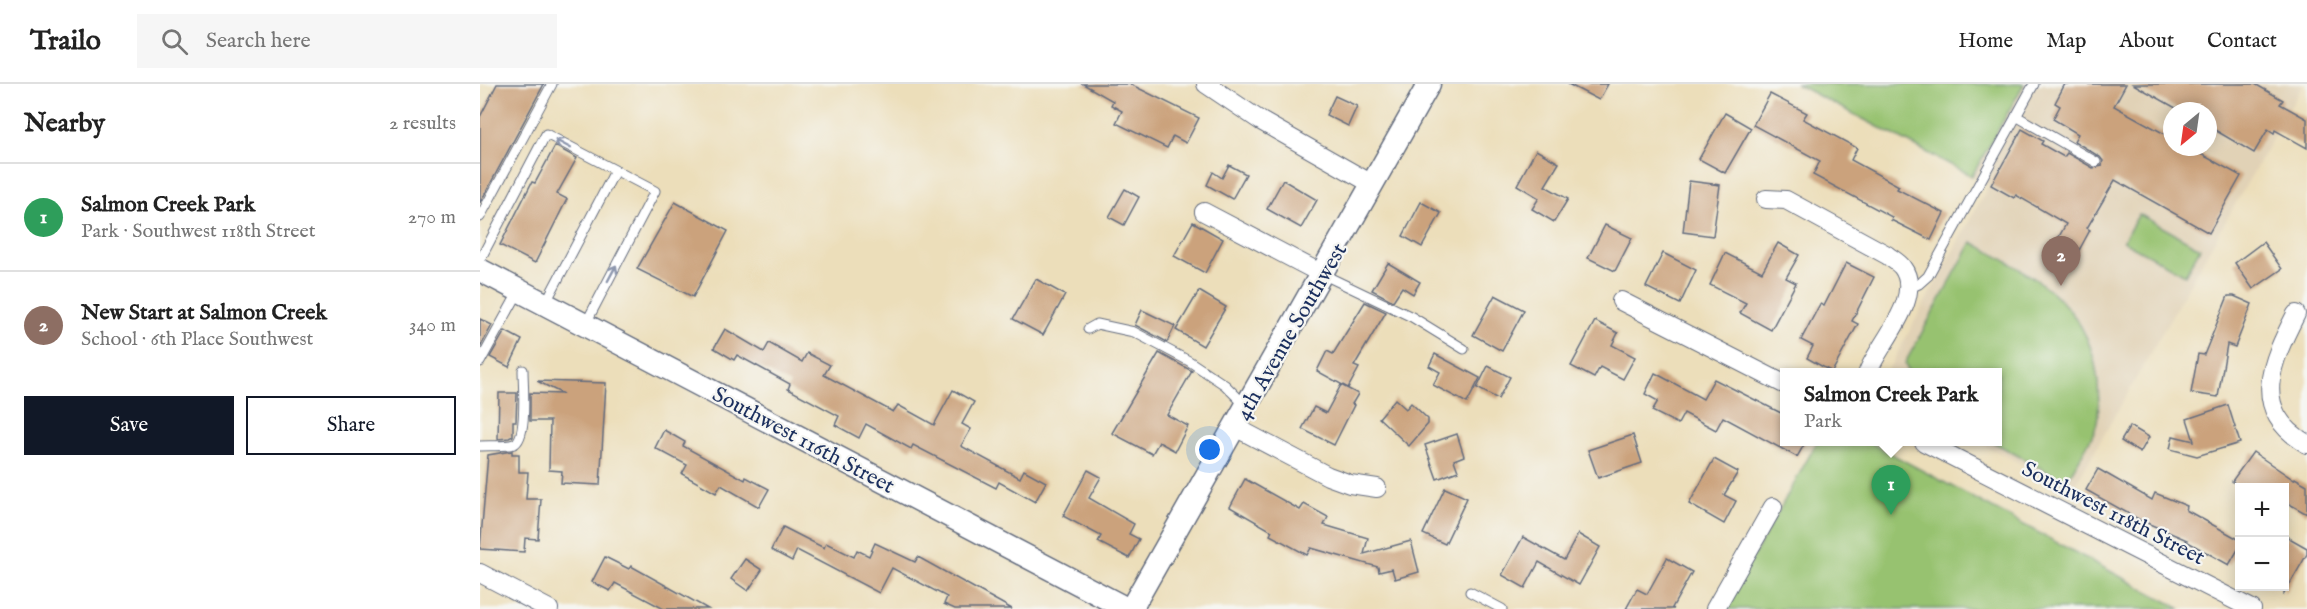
<!DOCTYPE html>
<meta charset="utf-8">
<style>
body{margin:0;font-family:"IM FELL English",serif;background:#f6f6f6;color:#222}
.controls{position:absolute;right:18px;bottom:18px;display:grid;overflow:hidden;border-radius:0px;box-shadow:0 3px 15px #0003}
.controls button{width:54px;height:54px;display:grid;place-items:center;padding:0;border:0;border-bottom:2px solid #e0e0e0;background:#fff;color:#222;font:30px sans-serif}
.compass{position:absolute;left:1683px;top:18px;width:54px;height:54px;border-radius:50%;background:#fff;box-shadow:0 3px 15px #0003;rotate:209deg}
.you{position:absolute;left:730px;top:366px;width:21px;height:21px;margin:-15px;border:4px solid #fff;border-radius:50%;background:#1a73e8;box-shadow:0 0 0 9px #1a73e833}
.badge{display:grid;place-items:center;width:39px;height:39px;border-radius:50%;background:#111827;color:#fff;font-size:20px;font-weight:700}
.pin{position:absolute;translate:-50% -50px;filter:drop-shadow(0 2px 3px #0008)}
.pin::after{content:'';position:absolute;top:32px;width:21px;height:18px;background:inherit;clip-path:polygon(0 0,100% 0,50% 100%)}
.popup{position:absolute;left:1300px;top:284px;width:222px;height:78px;box-sizing:border-box;display:grid;place-content:center;border-radius:0px;background:#fff;filter:drop-shadow(0 2px 4px #0005);font-size:20px;white-space:nowrap;color:#767676}
.popup b{font-size:22px;color:#222}
.popup::after{content:'';position:absolute;left:50%;top:100%;margin-left:-12px;border:12px solid transparent;border-top-color:#fff}
.list{margin:0;padding:0;list-style:none}
h2{display:flex;justify-content:space-between;align-items:center;height:78px;margin:0;padding:0 24px;font-size:26px}
h2 small{font-size:20px;font-weight:400;color:#767676}
.list li{display:grid;grid-template-columns:39px 1fr auto;gap:18px;align-items:center;box-sizing:border-box;height:108px;padding:0 24px;border-top:2px solid #e0e0e0}
.list b{display:block;font-size:22px;white-space:nowrap}
.list p{margin:0;font-size:20px;white-space:nowrap;color:#767676}
.list em{font-size:20px;font-style:normal;color:#767676}
.actions{display:flex;gap:12px;padding:18px 24px}
.actions a{flex:1;padding:14px 0;border:2px solid #111827;border-radius:0px;text-align:center;font-size:21px;color:#111827}
.actions .main{background:#111827;color:#fff}
.icon{flex:none;width:33px;height:33px;fill:none;stroke:currentColor;stroke-width:2;stroke-linecap:round;stroke-linejoin:round}
.map{position:relative;flex:none;width:1827px;height:525px;overflow:hidden}
header{display:flex;align-items:center;gap:36px;box-sizing:border-box;height:84px;padding:0 30px;background:#fff;border-bottom:2px solid #e0e0e0}
header strong{font-size:28px}
nav{display:flex;gap:33px;margin-inline-start:auto;font-size:21px}
.search{width:420px;height:54px;background:#f6f6f6;display:flex;align-items:center;gap:15px;box-sizing:border-box;padding:0 21px;border-radius:0px;color:#767676;font-size:22px}
main{display:flex}
aside{flex:1;background:#fff}
.map>svg:first-child{display:block}
.built{fill:#e1d2b6;fill-rule:evenodd}
.green{fill:#97c26f;stroke:#597866;stroke-width:1.5}
.building{fill:#cba27c}
.lines{fill:none;stroke-linecap:round;stroke-linejoin:round}
.service-casing{stroke:#646c7e;stroke-width:11}
.minor-casing{stroke:#646c7e;stroke-width:20}
.tertiary-casing{stroke:#646c7e;stroke-width:25}
.service{stroke:#fff;stroke-width:9}
.minor{stroke:#fff;stroke-width:18}
.tertiary{stroke:#fff;stroke-width:22}
.oneway{stroke:#8d97ae}
.labels{text-anchor:middle;stroke-width:4.5;stroke-linejoin:round;paint-order:stroke}
.street-label{font-size:22px;fill:#1b2f5e;stroke:#f6f6f2}
</style>
<header>
<strong>Trailo</strong>
<div class="search"><svg class="icon" aria-label="search" viewBox="0 0 24 24"><circle cx="10" cy="10" r="6"/><path d="M15 15l6 6"/></svg>Search here</div>
<nav><a>Home</a><a>Map</a><a>About</a><a>Contact</a></nav>
</header>
<main>
<aside>
<h2>Nearby<small>2 results</small></h2>
<ul class="list">
<li><span class="badge" style="background:#2e9e5b">1</span><div><b>Salmon Creek Park</b><p>Park · Southwest 118th Street</p></div><em>270 m</em></li>
<li><span class="badge" style="background:#8d6e63">2</span><div><b>New Start at Salmon Creek</b><p>School · 6th Place Southwest</p></div><em>340 m</em></li>
</ul>
<div class="actions"><a class="main">Save</a><a>Share</a></div>
</aside>
<div class="map">
<svg width="1827" height="525" viewBox="0 0 1827 525">
<rect width="100%" height="100%" fill="#f6f6f2"/>
<filter id="ink" filterUnits="userSpaceOnUse"><feTurbulence type="fractalNoise" baseFrequency=".0167" numOctaves="2"/><feDisplacementMap in="SourceGraphic" scale="12" xChannelSelector="R" yChannelSelector="G"/><feConvolveMatrix kernelMatrix="1 2 1 2 8 2 1 2 1" color-interpolation-filters="sRGB"/></filter>
<filter id="wash" filterUnits="userSpaceOnUse"><feTurbulence type="fractalNoise" baseFrequency=".008" numOctaves="4" result="noise"/><feDisplacementMap in="SourceGraphic" scale="24" xChannelSelector="R" yChannelSelector="G"/><feGaussianBlur stdDeviation="1.35" result="paint"/><feColorMatrix in="noise" values="0 0 0 0 0 0 0 0 0 0 0 0 0 0 0 0 0 1.4 0 .05"/><feComposite in="paint" operator="in"/></filter>
<g filter="url(#wash)">
<rect width="100%" height="100%" fill="#ecdeba"/>
<path class="built" d="M 1316,0 L 1821,0 L 1823,1 L 1592,407 L 1499,358 L 1518,358 L 1518,288 L 1407,288 L 1509,101 ZM 1692,27 L 1728,27 L 1728,63 L 1692,63 Z"/>
<g class="green">
<polygon points="1316,0 1544,0 1492,92"/>
<polygon points="1659,130 1720,164 1705,191 1643,157"/>
<path d="M 1492,158 C 1555,193 1611,219 1618,299 C 1619,313 1620,332 1615,345 C 1608,363 1595,381 1586,398 L 1513,358 L 1518,358 L 1518,288 L 1429,288 L 1425,279 Z"/>
<polygon points="1337,358 1389,358 1701,525 1244,525"/>
</g>
<g id="blocks">
<g class="building">
<polygon points="17,0 64,0 0,119 0,33"/>
<polygon points="603,0 650,0 719,34 706,59 693,52 687,64 636,39 642,27 631,21 633,17"/>
<polygon points="1088,0 1128,0 1119,16"/>
<polygon points="1585,0 1646,0 1634,22 1692,54 1692,63 1708,63 1761,92 1729,149 1635,96 1607,144 1610,146 1597,170 1576,158 1586,140 1536,111 1534,114 1511,101 1542,45 1563,57 1561,60 1584,73 1587,69 1613,84 1622,82 1623,77 1620,73 1594,57 1598,50 1573,35 1580,22 1575,19"/>
<polygon points="1653,0 1775,0 1803,16 1800,20 1827,35 1827,64 1795,46 1794,49 1788,45 1774,69 1728,42 1728,27 1701,27"/>
<polygon points="1290,10 1327,29 1323,35 1377,64 1371,76 1419,102 1417,105 1464,129 1451,156 1411,136 1412,133 1333,91 1340,77 1273,41"/>
<polygon points="855,12 877,22 868,42 846,31"/>
<polygon points="1245,29 1271,44 1245,89 1219,75"/>
<polygon points="75,62 97,74 77,110 87,115 55,179 20,161 52,98 55,99"/>
<polygon points="1056,66 1079,79 1065,102 1088,115 1074,138 1052,125 1059,114 1037,101"/>
<polygon points="749,81 766,90 752,115 727,101 733,88 742,94"/>
<polygon points="803,96 837,116 821,144 787,125"/>
<polygon points="1209,97 1240,101 1233,152 1203,148"/>
<polygon points="645,105 659,113 644,141 629,133"/>
<polygon points="195,118 248,147 213,213 157,185"/>
<polygon points="941,118 961,129 942,163 923,152"/>
<polygon points="713,138 743,155 725,189 694,172"/>
<polygon points="1125,141 1152,154 1135,187 1108,174"/>
<polygon points="1783,158 1802,185 1773,205 1755,179"/>
<polygon points="1298,159 1319,171 1306,194 1316,199 1291,246 1260,229 1266,219 1230,201 1245,169 1282,188"/>
<polygon points="1183,169 1216,186 1200,220 1166,203"/>
<polygon points="908,179 940,198 933,210 922,203 913,217 892,206"/>
<polygon points="1366,179 1394,193 1372,237 1378,240 1352,288 1327,274 1333,262 1321,256 1340,220 1344,222"/>
<polygon points="556,195 585,211 563,251 533,235"/>
<polygon points="719,207 746,223 723,262 696,246"/>
<polygon points="1015,211 1044,226 1022,267 993,251"/>
<polygon points="1748,212 1754,212 1772,220 1755,263 1747,260 1738,313 1711,309 1718,270 1724,271"/>
<polygon points="885,218 906,228 874,282 879,284 868,304 837,287 847,267 853,270"/>
<polygon points="662,226 695,242 687,258 655,241"/>
<polygon points="0,235 12,241 0,264"/>
<polygon points="1115,237 1138,249 1132,261 1155,273 1143,295 1120,283 1114,294 1091,282"/>
<polygon points="245,245 284,268 289,259 322,278 327,269 350,281 344,291 413,328 418,321 454,341 473,306 494,318 482,340 491,345 481,362 540,394 544,386 566,398 555,418 519,398 516,404 433,361 431,365 386,340 379,354 355,341 359,332 308,305 310,300 257,271 254,276 234,264"/>
<polygon points="25,247 42,256 29,283 10,273"/>
<polygon points="679,269 712,287 687,331 708,342 695,367 679,358 672,370 632,349"/>
<polygon points="955,270 1000,294 987,319 953,301 960,288 949,282"/>
<polygon points="1008,282 1030,293 1018,315 997,304"/>
<polygon points="1175,289 1223,315 1234,295 1305,331 1305,357 1326,357 1317,373 1243,333 1236,346 1204,329 1198,340 1172,327 1178,317 1165,310"/>
<polygon points="57,297 126,299 120,401 81,399 82,387 69,386 70,337 50,337 50,309 83,310"/>
<polygon points="861,301 878,310 872,320 874,321 854,361 822,345 834,323 846,329"/>
<polygon points="19,309 37,309 36,337 33,337 33,352 29,354 18,355"/>
<polygon points="915,315 926,325 931,319 948,335 948,340 929,362 899,334"/>
<polygon points="1748,321 1760,359 1717,372 1690,365 1693,352 1714,357 1707,335"/>
<polygon points="1650,342 1669,353 1660,369 1641,357"/>
<polygon points="184,346 205,358 203,362 265,396 266,393 289,405 279,423 241,401 236,409 202,390 207,381 175,364"/>
<polygon points="977,350 984,372 974,376 978,387 957,395 945,361"/>
<polygon points="1153,351 1162,379 1118,394 1108,366"/>
<polygon points="32,367 32,370 39,370 39,388 48,388 46,415 61,415 58,455 45,454 44,468 0,465 8,371"/>
<polygon points="1773,368 1814,396 1815,394 1827,401 1827,430 1804,417 1804,404 1761,404 1752,397"/>
<polygon points="1234,375 1258,388 1244,411 1256,417 1244,440 1209,420"/>
<polygon points="1618,385 1672,416 1675,409 1707,422 1706,426 1760,456 1760,462 1749,481 1706,457 1707,456 1660,436 1606,406"/>
<polygon points="608,386 621,393 609,414 654,440 649,450 659,455 649,474 618,458 621,452 583,432"/>
<polygon points="765,395 820,426 824,420 848,433 844,441 888,454 884,470 931,457 939,488 915,495 912,485 899,488 898,483 831,464 827,471 790,451 792,447 750,423"/>
<polygon points="965,404 987,414 965,460 943,450"/>
<polygon points="303,443 344,464 346,459 374,473 377,466 389,472 395,459 435,478 438,473 532,525 475,525 464,520 467,513 412,484 399,509 317,466 312,477 291,466"/>
<polygon points="1098,450 1120,463 1099,501 1059,478 1045,504 1022,491 1043,453 1084,476"/>
<polygon points="1804,451 1827,464 1827,470 1804,510"/>
<polygon points="125,473 149,485 151,482 228,525 184,525 135,499 130,507 112,498"/>
<polygon points="1187,474 1212,488 1192,524 1194,525 1146,525 1157,505 1167,510"/>
<polygon points="265,475 282,486 268,507 251,495"/>
</g>
</g>
</g>
<g filter="url(#ink)">
<use href="#blocks" fill-opacity="0" stroke="#646c7e" stroke-width="1.5"/>
<g class="lines">
<g class="service-casing">
<g id="service">
<polyline points="1536,32 1616,78"/>
<polyline points="0,133 72,0"/>
<polyline points="0,176 66,50 175,107 105,241"/>
<polyline points="842,190 932,233 984,265"/>
<polyline points="1428,205 1439,200 1448,192 1554,0"/>
<polyline points="65,220 135,87"/>
<polyline points="608,245 617,240 654,248 709,277 745,301 765,321"/>
<polyline points="0,278 39,207"/>
<path d="M 0,362 C 10,361 25,363 34,360 C 48,354 43,301 43,286"/>
<polyline points="990,508 1022,525"/>
</g>
</g>
<g class="minor-casing">
<g id="minor">
<polyline points="726,0 781,37 892,100"/>
<path d="M 1286,115 L 1306,116 L 1407,171 C 1412,175 1418,178 1422,183 C 1445,213 1399,259 1388,288"/>
<polyline points="724,128 842,190"/>
<polyline points="1141,217 1304,300"/>
<path d="M 1816,230 C 1792,277 1768,326 1827,360"/>
<polyline points="755,343 848,392 870,400 897,404"/>
<polyline points="1444,358 1772,525"/>
<polyline points="0,489 69,525"/>
<polyline points="1235,525 1293,423"/>
</g>
</g>
<g class="tertiary-casing">
<g id="tertiary">
<polyline points="0,186 647,525"/>
<polyline points="651,525 949,0"/>
</g>
</g>
<use href="#service" class="service"/>
<use href="#minor" class="minor"/>
<use href="#tertiary" class="tertiary"/>
</g>
<defs><path id="oneway-shaft" d="M-6 0H5M1.5-3L5.5 0L1.5 3" fill="none" stroke-width="1.6" stroke-linecap="round" stroke-linejoin="round" transform="scale(1.5)"/></defs>
<g class="oneway">
<use href="#oneway-shaft" transform="translate(83 60) rotate(-152)"/>
<use href="#oneway-shaft" transform="translate(132 189) rotate(-62)"/>
</g>
</g>
<g class="labels">
<g class="street-label">
<text transform="translate(810 247) rotate(-60)" y="8">4th Avenue Southwest</text>
<text transform="translate(324 355) rotate(28)" y="8">Southwest 116th Street</text>
<text transform="translate(1634 428) rotate(27)" y="8">Southwest 118th Street</text>
</g>
</g>
</svg>
<div class="controls">
<button>+</button>
<button>−</button>
</div>
<svg class="compass" viewBox="-18 -18 36 36"><path d="M0-13l5 13h-10z" fill="#e53935"/><path d="M0 13l5-13h-10z" fill="#767676"/></svg>
<div class="you"></div>
<div class="pin badge" style="left:1411px;top:431px;background:#2e9e5b">1</div>
<div class="popup"><b>Salmon Creek Park</b>Park</div>
<div class="pin badge" style="left:1581px;top:202px;background:#8d6e63">2</div>
</div>
</main>
